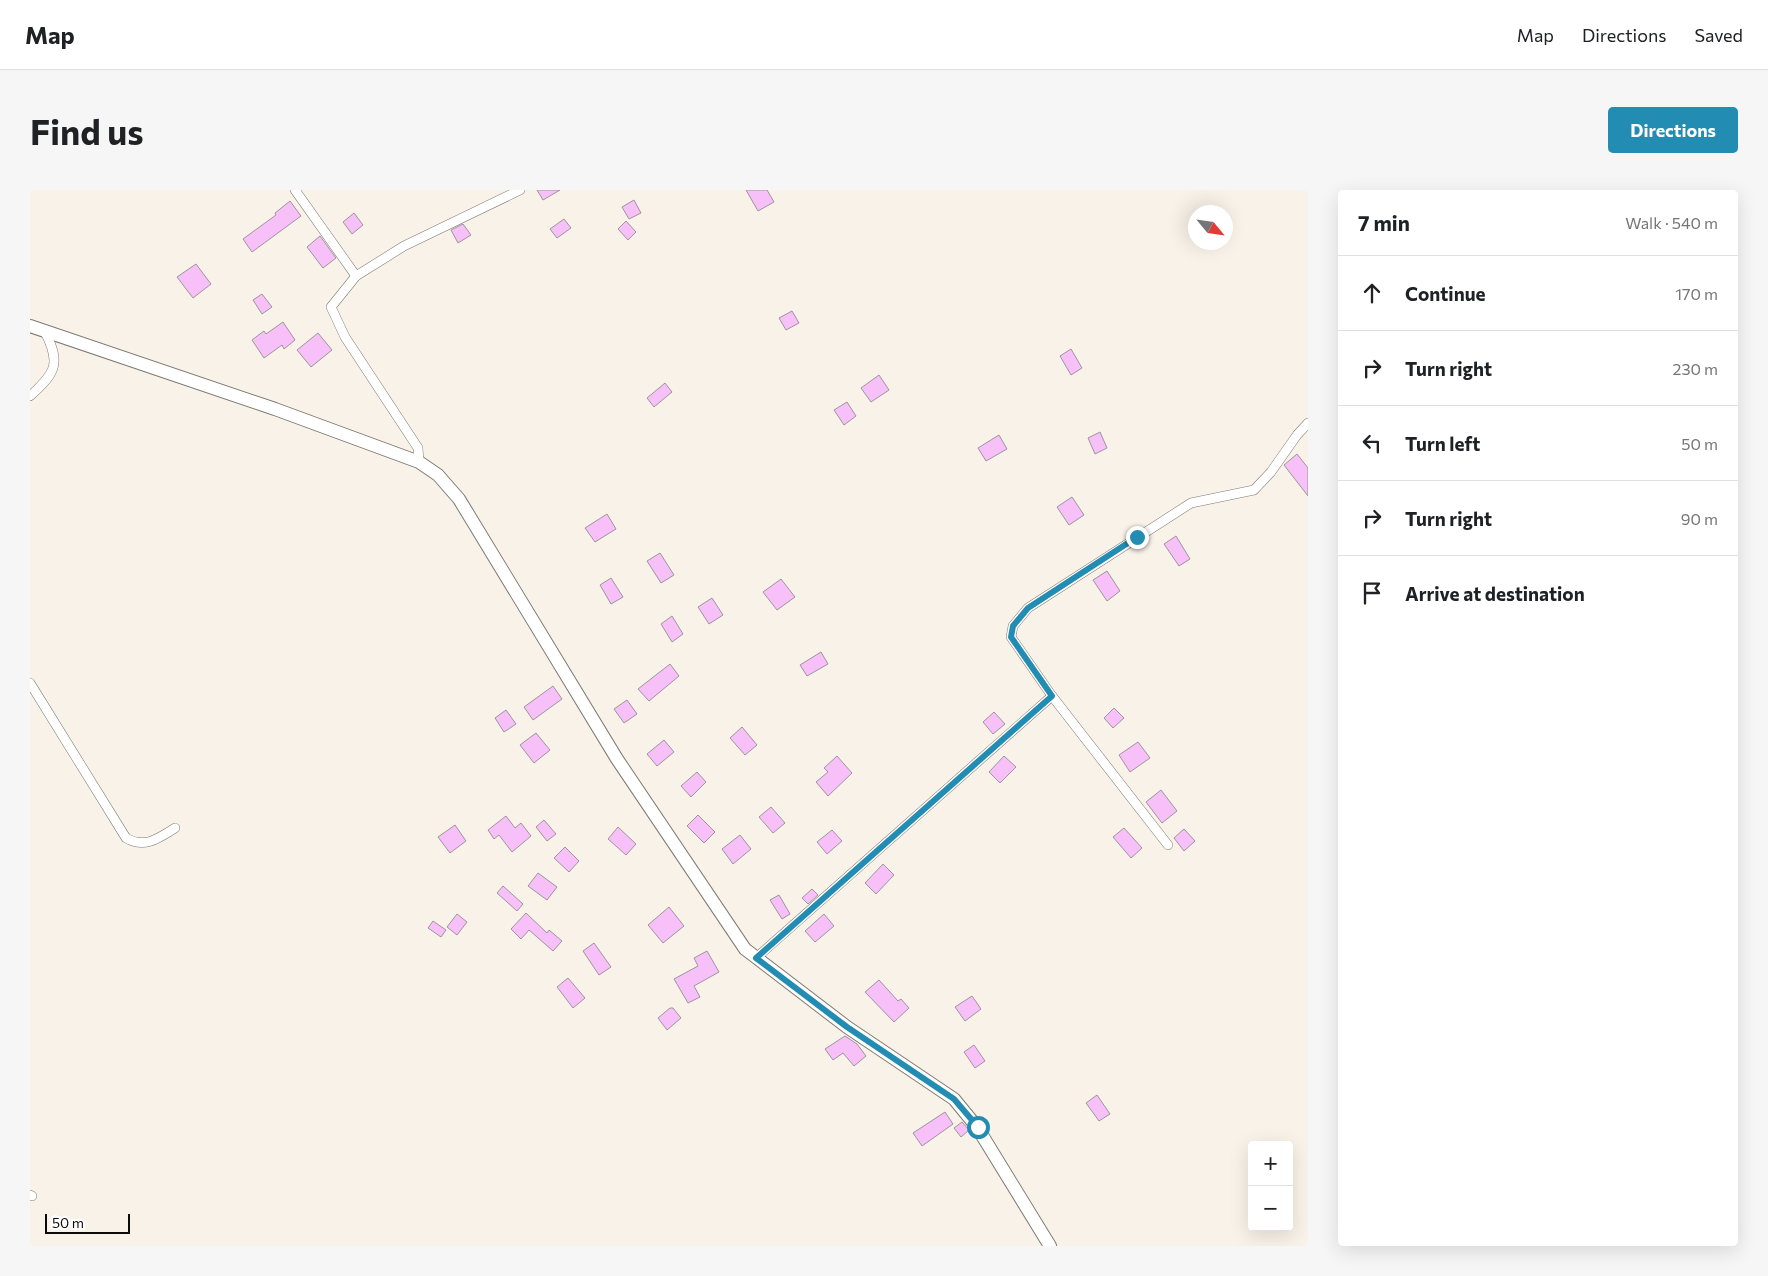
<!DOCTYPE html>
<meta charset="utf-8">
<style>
body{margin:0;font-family:Commissioner,sans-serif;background:#f6f6f6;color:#202124}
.controls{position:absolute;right:15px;bottom:15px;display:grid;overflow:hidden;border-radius:5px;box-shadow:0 5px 20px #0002}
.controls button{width:45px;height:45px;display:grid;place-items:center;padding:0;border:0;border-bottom:1px solid #e0e0e0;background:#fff;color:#202124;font:25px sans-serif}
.compass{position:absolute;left:1158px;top:15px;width:45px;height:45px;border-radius:50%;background:#fff;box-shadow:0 5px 20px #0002;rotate:119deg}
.scale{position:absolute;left:15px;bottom:12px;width:85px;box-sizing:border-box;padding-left:5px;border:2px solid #0d0b09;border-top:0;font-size:14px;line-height:18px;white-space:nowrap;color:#0d0b09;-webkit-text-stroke:4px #fff;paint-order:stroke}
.stop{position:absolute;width:15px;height:15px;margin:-11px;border:4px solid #238cb3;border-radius:50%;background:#fff}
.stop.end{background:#238cb3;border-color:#fff;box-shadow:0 1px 5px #0008}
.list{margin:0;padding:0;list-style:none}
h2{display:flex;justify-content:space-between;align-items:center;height:65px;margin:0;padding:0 20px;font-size:21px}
h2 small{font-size:16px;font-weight:400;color:#757577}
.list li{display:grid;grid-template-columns:32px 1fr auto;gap:15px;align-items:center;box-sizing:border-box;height:75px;padding:0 20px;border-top:1px solid #e0e0e0}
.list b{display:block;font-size:19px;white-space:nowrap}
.list em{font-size:16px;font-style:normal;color:#757577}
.icon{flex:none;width:28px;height:28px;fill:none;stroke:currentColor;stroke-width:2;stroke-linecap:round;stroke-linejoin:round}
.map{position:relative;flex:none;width:1278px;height:1056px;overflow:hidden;border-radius:5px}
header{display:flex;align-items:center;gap:30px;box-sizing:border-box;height:70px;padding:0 25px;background:#fff;border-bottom:1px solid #e0e0e0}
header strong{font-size:24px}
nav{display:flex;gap:28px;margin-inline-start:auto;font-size:18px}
.intro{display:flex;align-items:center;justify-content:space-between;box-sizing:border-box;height:120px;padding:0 30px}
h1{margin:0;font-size:35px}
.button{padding:12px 22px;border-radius:5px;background:#238cb3;color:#fff;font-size:18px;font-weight:700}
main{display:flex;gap:30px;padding:0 30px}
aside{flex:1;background:#fff;border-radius:5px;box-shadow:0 5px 20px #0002}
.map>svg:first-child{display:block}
.building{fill:#f8c0f8;stroke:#9c959c}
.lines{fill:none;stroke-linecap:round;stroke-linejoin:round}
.street-casing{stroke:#807a72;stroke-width:10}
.secondary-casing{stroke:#807a72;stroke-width:14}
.street{stroke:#fff;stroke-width:9}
.secondary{stroke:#fff;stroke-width:12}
.route{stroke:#238cb3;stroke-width:6}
</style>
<header>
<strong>Map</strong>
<nav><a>Map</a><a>Directions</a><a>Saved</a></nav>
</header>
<div class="intro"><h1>Find us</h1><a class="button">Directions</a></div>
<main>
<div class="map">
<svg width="1278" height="1056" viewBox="0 0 1278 1056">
<rect width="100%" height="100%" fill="#f8f2e9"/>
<g class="building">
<polygon points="507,0 530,0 513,10"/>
<polygon points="716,0 737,0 744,12 728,21"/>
<polygon points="604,10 611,23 599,29 592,17"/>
<polygon points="260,11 271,26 222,62 213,49 246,25 245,23"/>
<polygon points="324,23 333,35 322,44 313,32"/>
<polygon points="534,29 541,38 527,48 520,39"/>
<polygon points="596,31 606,42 598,50 588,39"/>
<polygon points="433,34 441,45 428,53 421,40"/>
<polygon points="290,46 306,68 293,78 277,57"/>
<polygon points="166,74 181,94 163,108 147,87"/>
<polygon points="232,104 242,117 232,124 223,110"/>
<polygon points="762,121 769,133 756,140 749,128"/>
<polygon points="253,132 265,150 254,159 252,155 234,168 222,150 234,141 236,144"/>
<polygon points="288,143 302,160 281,177 267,160"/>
<polygon points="1041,159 1052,178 1041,185 1030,166"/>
<polygon points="849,185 859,200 841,212 831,198"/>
<polygon points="635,193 642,202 624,217 617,208"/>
<polygon points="817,212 826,226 814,235 804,220"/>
<polygon points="1070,242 1077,258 1065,264 1058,248"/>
<polygon points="969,245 977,259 956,271 948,258"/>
<polygon points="1267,264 1278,278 1278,306 1254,275"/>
<polygon points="1042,307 1054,325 1039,335 1027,317"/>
<polygon points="577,324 586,339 565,352 555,338"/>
<polygon points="1146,346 1160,369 1149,376 1134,354"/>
<polygon points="630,363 644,385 631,393 617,371"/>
<polygon points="1077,381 1090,401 1077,411 1063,390"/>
<polygon points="581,388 593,407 581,414 570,395"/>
<polygon points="751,389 765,407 747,420 733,402"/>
<polygon points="682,408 693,425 679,434 668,417"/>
<polygon points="642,426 653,444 642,452 631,434"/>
<polygon points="791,462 798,474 777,486 770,475"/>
<polygon points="640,474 649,486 619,511 608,499"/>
<polygon points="523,496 532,509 503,530 494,517"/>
<polygon points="597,510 607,524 594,533 584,519"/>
<polygon points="1084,518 1094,528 1083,538 1074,528"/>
<polygon points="476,520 486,534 474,542 465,528"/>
<polygon points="964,522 975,534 963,544 953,532"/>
<polygon points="712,537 727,555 715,565 700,548"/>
<polygon points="506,543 520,560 504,573 490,555"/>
<polygon points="634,550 644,562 627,576 617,564"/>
<polygon points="1108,552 1120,568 1100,582 1089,565"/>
<polygon points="807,566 822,583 798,606 786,592 798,582 794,578"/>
<polygon points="974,566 986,577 970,593 959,582"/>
<polygon points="667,582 676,592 661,607 651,596"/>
<polygon points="1131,600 1147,621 1132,633 1116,612"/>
<polygon points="741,617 755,633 743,643 729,627"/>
<polygon points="668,625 685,642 674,653 657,636"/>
<polygon points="476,626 485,638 491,633 501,646 482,662 469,645 464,649 458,640"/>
<polygon points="514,630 526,644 517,651 506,637"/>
<polygon points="425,635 436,651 420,663 408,647"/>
<polygon points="588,637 606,654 596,665 578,649"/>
<polygon points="1094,638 1112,658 1101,668 1083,647"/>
<polygon points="1154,639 1165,651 1154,661 1144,648"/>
<polygon points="802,640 812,651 797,664 787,652"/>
<polygon points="710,645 721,659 703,674 692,659"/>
<polygon points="535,657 549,671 539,682 524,668"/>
<polygon points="853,674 864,685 846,704 835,693"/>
<polygon points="508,683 527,697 517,710 498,696"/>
<polygon points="473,696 493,714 487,721 467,703"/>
<polygon points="782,699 788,705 778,714 772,708"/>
<polygon points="749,705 760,724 752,729 740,710"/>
<polygon points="639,717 654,736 633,753 618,735"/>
<polygon points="496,723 517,743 519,740 532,751 523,761 499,740 491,749 481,739"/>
<polygon points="427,724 437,732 427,745 417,737"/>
<polygon points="794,724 804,736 785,752 775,741"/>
<polygon points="403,731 416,740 411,747 398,738"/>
<polygon points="564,753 581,777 569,785 553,761"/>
<polygon points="677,761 689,782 664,796 670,807 658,813 644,789 668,776 664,768"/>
<polygon points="538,788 555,808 543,818 527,797"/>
<polygon points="849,790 868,811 871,809 879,818 864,832 835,802"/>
<polygon points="942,806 951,819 935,831 925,817"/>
<polygon points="640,818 643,818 651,828 637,840 628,828"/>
<polygon points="815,846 827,854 836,866 824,876 813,863 803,870 795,859"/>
<polygon points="944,855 955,871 945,878 934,862"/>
<polygon points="1067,905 1080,924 1069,931 1056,913"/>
<polygon points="915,922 923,934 892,956 883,943"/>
<polygon points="932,932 939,940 931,947 924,938"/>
</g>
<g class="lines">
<g class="street-casing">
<g id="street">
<polyline points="265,0 326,86"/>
<path d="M 0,206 C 26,183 31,173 15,142"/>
<polyline points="389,272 388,258 315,147 301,117 326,86 374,56 490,0"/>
<path d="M 0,493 L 96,648 C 115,659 129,648 145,638"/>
<polyline points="1138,655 1022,506 981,447 983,436 998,418 1161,313 1224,300 1241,282 1267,245 1278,233"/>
<polyline points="726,768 1022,506"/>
<polyline points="0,1005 2,1006"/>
</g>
</g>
<g class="secondary-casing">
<polyline id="secondary" points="0,136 245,219 389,272 408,285 429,309 587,569 715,759 817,837 924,909 947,937 1020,1056"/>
</g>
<use href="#street" class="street"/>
<use href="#secondary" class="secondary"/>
</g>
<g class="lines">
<polyline class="route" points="948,937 924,909 817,837 726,768 1022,506 981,447 983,436 998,418 1107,347"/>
</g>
</svg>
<div class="controls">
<button>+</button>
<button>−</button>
</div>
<svg class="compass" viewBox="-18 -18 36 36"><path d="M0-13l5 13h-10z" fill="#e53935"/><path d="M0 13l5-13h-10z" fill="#757577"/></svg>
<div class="scale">50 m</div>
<div class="stop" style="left:948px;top:937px"></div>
<div class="stop end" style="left:1107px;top:347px"></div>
</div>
<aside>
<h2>7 min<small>Walk · 540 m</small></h2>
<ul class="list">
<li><svg class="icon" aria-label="ahead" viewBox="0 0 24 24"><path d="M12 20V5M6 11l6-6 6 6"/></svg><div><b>Continue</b></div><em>170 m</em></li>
<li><svg class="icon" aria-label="right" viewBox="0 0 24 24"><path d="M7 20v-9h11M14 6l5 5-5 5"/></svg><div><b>Turn right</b></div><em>230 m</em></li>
<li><svg class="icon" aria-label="left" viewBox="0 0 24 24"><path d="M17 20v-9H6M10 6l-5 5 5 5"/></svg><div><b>Turn left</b></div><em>50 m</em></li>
<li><svg class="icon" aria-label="right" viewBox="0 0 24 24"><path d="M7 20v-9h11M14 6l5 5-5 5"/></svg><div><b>Turn right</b></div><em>90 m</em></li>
<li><svg class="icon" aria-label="arrive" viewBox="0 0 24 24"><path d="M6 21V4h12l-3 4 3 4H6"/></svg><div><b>Arrive at destination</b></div></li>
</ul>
</aside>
</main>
